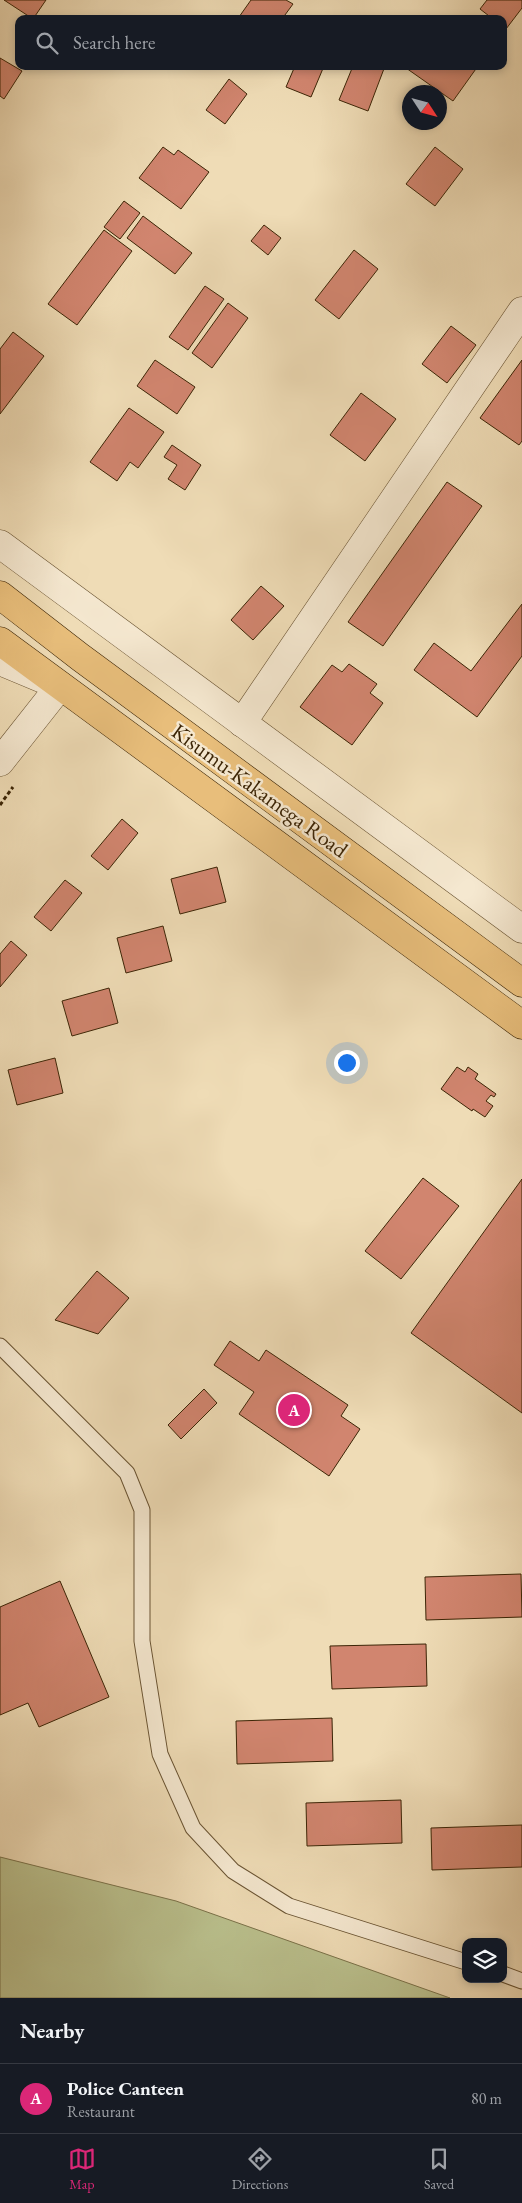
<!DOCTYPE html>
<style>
body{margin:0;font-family:"EB Garamond",serif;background:#20242c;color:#f1f3f6}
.controls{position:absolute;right:15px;bottom:15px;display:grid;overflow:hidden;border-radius:10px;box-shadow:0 2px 8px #0003}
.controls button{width:45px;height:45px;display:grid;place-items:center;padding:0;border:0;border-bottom:1px solid #363941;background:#171b24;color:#f1f3f6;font:25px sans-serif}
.compass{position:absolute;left:402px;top:85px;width:45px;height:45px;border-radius:50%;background:#171b24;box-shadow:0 2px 8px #0003;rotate:126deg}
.you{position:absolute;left:346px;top:1062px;width:18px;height:18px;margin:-12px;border:4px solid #fff;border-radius:50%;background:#1a73e8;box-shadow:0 0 0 8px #1a73e833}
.badge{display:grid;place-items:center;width:32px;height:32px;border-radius:50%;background:#db2777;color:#fff;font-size:16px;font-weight:700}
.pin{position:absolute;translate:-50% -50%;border:2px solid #fff;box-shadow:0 1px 5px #0006}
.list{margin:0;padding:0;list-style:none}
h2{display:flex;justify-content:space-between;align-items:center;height:65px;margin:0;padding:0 20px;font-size:21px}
h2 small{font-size:16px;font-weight:400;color:#9ea1a6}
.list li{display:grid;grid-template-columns:32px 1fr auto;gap:15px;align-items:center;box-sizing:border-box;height:70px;padding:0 20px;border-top:1px solid #363941}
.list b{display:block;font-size:19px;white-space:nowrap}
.list p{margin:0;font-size:16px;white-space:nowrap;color:#9ea1a6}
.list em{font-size:16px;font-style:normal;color:#9ea1a6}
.icon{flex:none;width:28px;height:28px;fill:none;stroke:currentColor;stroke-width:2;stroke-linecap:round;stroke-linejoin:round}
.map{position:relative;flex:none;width:522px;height:1998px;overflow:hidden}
.search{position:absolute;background:#171b24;box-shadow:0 2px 8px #0003;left:15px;right:15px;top:15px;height:55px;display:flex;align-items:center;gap:12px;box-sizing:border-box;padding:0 18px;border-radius:10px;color:#9ea1a6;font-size:19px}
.sheet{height:135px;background:#171b24}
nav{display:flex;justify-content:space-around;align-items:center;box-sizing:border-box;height:70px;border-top:1px solid #363941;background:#171b24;font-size:14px;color:#9ea1a6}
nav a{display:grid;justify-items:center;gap:2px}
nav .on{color:#db2777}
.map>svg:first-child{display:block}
.green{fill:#bac08d;stroke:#7b724a}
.building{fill:#d1856f;stroke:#3c2506}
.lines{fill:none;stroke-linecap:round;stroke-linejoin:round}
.lane-casing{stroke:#695332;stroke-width:17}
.street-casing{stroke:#695332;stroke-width:29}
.highway-casing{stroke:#3c2506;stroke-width:29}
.path{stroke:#3c2506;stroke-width:3;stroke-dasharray:4 2.5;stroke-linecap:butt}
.lane{stroke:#f5e8d0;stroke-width:15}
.street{stroke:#f5e8d0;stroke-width:28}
.highway{stroke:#e8be7b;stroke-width:28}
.labels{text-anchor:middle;stroke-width:5;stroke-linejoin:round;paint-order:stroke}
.street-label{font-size:22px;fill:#3c2506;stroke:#f5e8d0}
</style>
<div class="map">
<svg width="522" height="1998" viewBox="0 0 522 1998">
<rect width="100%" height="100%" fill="#efdcb6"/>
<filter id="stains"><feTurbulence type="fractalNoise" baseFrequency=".004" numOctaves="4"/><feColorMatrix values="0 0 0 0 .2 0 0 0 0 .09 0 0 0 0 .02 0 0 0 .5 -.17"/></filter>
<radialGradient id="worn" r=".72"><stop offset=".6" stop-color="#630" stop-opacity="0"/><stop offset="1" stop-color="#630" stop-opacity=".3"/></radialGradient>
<polygon class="green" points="0,1857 176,1901 450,1998 0,1998"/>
<g class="building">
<polygon points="4,0 46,0 33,19"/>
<polygon points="251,0 286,0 293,4 282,19 242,19 239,17"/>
<polygon points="487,0 522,0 522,8 506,29 503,27 503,19 493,19 480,9"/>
<polygon points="0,58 22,71 4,99 0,96"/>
<polygon points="295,66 324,66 311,97 286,87"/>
<polygon points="353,66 385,66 368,111 339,100"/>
<polygon points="407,66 478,66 453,101 406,68"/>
<polygon points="229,79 247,94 225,124 206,110"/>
<polygon points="163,147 174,155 178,150 209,172 181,209 139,178"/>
<polygon points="435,147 463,169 435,206 406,184"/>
<polygon points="124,201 140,213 120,239 104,227"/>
<polygon points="143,216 192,253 175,274 127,238"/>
<polygon points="264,225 281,238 268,255 251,241"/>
<polygon points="104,230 132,251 77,325 48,304"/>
<polygon points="354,250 378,269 339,319 315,300"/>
<polygon points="205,286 224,299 188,350 169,337"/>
<polygon points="228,303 248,318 212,368 192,353"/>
<polygon points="451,326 476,345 447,383 422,364"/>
<polygon points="13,332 44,356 0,414 0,349"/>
<polygon points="155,360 195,387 177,414 137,386"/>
<polygon points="522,360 522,441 519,445 480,418"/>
<polygon points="361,393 396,419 365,461 330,435"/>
<polygon points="129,408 164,432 138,468 130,462 117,481 90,462"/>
<polygon points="172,445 201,465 185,490 168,479 177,465 164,457"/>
<polygon points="447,482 482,506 383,646 348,622"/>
<polygon points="261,586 284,606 253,640 231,620"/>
<polygon points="522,604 522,656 477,717 414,670 434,643 471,671"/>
<polygon points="349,664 377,684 370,693 383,703 352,745 300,707 332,665 342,672"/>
<polygon points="122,819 138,833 108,870 91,856"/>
<polygon points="217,867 226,902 180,914 171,879"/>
<polygon points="65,880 82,893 51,931 34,917"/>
<polygon points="163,926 172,961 126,973 117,938"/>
<polygon points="11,941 27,955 0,987 0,954"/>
<polygon points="109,988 118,1023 72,1036 62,1001"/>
<polygon points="55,1058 63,1093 17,1105 8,1070"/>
<polygon points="457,1067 465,1072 468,1067 478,1074 475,1079 496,1094 494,1097 491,1095 486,1101 493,1106 485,1117 473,1109 472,1111 441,1089"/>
<polygon points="423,1178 459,1206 401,1279 365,1251"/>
<polygon points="522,1179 522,1413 411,1333"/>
<polygon points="97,1271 129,1298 98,1334 55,1320"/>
<polygon points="230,1341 259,1361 266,1350 348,1405 341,1416 360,1429 329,1476 239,1414 254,1392 214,1365"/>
<polygon points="204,1389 217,1403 181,1439 168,1425"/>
<polygon points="521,1574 522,1617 426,1620 425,1577"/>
<polygon points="60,1581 109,1697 39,1727 28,1703 0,1715 0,1607"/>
<polygon points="426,1644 427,1686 332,1689 330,1646"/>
<polygon points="332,1718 333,1761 237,1764 236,1721"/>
<polygon points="401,1800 402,1843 307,1846 306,1803"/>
<polygon points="522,1825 522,1867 432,1870 431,1828"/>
</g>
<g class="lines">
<g class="lane-casing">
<g id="lane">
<polyline points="0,1346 127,1473 142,1510 142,1641 160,1754 193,1828 233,1871 289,1906 466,1962"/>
<polyline points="503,1974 522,1981"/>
</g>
</g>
<g class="street-casing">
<g id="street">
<polyline points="0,544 522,929"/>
<polyline points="0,661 60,686 0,762"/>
<polyline points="242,723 522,311"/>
</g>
</g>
<g class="highway-casing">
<g id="highway">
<polyline points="0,595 80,657 522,983"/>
<polyline points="0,641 522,1025"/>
</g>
</g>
<polyline class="path" points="0,805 13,787"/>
<use href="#lane" class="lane"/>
<use href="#street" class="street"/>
<use href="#highway" class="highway"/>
</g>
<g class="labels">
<g class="street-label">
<text transform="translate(260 790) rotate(36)" y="8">Kisumu-Kakamega Road</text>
</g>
</g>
<rect width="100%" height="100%" filter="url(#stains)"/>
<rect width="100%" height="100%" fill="url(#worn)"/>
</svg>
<div class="controls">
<button><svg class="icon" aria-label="layers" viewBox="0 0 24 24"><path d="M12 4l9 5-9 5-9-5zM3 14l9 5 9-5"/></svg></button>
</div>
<svg class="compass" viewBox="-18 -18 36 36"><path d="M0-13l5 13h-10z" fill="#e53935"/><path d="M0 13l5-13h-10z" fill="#9ea1a6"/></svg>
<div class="you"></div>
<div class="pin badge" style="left:294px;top:1410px">A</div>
<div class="search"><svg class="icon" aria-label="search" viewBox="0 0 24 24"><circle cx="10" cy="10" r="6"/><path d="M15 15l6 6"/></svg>Search here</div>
</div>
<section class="sheet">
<h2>Nearby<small></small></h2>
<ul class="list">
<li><span class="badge">A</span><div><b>Police Canteen</b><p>Restaurant</p></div><em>80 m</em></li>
</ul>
</section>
<nav>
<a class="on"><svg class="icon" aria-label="map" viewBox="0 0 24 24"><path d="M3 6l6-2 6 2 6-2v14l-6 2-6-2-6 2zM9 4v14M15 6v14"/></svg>Map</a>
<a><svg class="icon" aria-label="directions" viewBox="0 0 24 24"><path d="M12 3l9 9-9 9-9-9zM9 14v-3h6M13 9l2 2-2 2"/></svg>Directions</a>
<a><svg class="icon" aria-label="saved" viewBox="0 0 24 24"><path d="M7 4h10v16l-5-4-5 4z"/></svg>Saved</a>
</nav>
